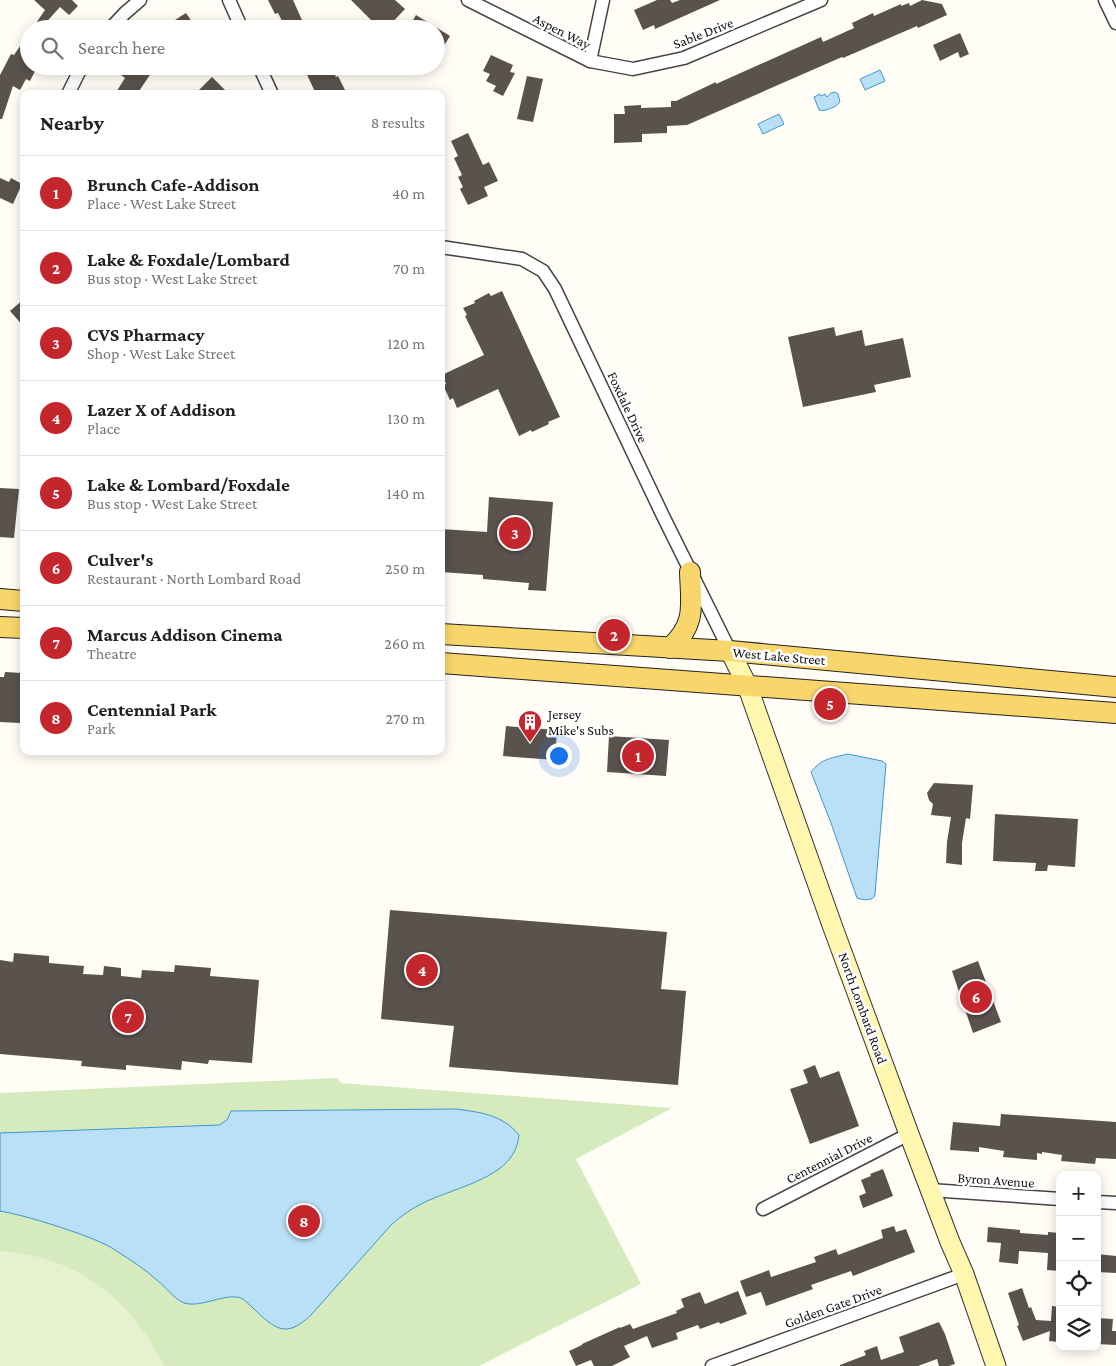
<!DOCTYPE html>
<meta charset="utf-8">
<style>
body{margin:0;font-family:"Crimson Pro",serif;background:#f2f2f2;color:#202124}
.controls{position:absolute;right:15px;bottom:15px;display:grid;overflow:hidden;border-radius:10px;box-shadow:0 2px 12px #0003}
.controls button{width:45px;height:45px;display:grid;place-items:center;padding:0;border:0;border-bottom:1px solid #e0e0e0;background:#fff;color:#202124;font:25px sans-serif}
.you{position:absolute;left:558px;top:755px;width:18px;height:18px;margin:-12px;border:4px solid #fff;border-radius:50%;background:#1a73e8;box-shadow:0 0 0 8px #1a73e833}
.badge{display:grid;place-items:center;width:32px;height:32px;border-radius:50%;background:#c4262e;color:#fff;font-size:16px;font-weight:700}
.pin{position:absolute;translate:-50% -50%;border:2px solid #fff;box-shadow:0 1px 5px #0006}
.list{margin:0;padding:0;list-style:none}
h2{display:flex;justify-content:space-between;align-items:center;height:65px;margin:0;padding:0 20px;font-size:21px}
h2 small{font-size:16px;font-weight:400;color:#757577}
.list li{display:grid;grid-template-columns:32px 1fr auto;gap:15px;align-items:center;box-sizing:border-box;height:75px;padding:0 20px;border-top:1px solid #e0e0e0}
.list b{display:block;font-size:19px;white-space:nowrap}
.list p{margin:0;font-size:16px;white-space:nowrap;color:#757577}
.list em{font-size:16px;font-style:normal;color:#757577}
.icon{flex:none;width:28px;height:28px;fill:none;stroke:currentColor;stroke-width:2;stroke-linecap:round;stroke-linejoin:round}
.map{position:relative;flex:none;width:1116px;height:1366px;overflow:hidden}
.search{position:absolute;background:#fff;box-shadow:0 2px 12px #0003;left:20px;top:20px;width:425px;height:55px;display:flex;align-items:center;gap:12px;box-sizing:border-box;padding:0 18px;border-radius:28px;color:#757577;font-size:19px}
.panel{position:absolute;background:#fff;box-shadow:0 2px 12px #0003;left:20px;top:90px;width:425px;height:665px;border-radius:10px}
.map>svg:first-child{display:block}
.green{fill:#d5ebbd}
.pitch{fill:#e6f2cf}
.water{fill:#b9e0f7;stroke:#3f96cf}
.building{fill:#5a524d}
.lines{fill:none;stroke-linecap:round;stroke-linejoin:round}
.street-casing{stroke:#444;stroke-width:15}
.secondary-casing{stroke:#333;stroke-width:21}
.primary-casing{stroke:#222;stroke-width:22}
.street{stroke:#fff;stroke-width:12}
.secondary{stroke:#fff6b0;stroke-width:19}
.primary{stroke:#f9d66b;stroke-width:20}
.labels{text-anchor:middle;stroke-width:5;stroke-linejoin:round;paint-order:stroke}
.street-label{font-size:14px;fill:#111;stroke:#fff}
.poi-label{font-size:14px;fill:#111;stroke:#fff;text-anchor:start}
</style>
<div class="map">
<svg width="1116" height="1366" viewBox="0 0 1116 1366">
<rect width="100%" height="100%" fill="#fffdf5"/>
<polygon class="green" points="337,1078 341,1083 672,1108 576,1159 641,1284 479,1366 0,1366 0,1093"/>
<path class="pitch" d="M 0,1251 C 76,1256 131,1298 164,1366 L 0,1366 Z"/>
<g class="water">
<polygon points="880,70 885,81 865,90 860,79"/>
<path d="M 835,92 L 838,94 L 840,102 C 836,107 825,112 819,110 L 814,97 L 820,94 L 821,96 L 825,94 L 827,97 L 831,93 Z"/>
<polygon points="779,114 784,124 763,134 758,124"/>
<path d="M 848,754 L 882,761 L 886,764 L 875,894 L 874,897 C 870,901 862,900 857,898 L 831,823 L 811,772 C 822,758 832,758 848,754 Z"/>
<path d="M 456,1109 C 480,1112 503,1115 519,1135 C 518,1143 516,1150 511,1157 C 494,1181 449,1190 423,1203 C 411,1209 401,1216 391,1225 L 311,1315 C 285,1340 274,1328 252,1307 C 247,1303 243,1297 236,1297 C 222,1295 199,1308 184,1303 C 173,1298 167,1288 158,1281 C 146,1270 131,1260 118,1252 C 107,1244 93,1239 80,1234 C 54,1225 27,1216 0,1211 L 0,1133 L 219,1125 L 227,1120 L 231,1111 Z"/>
</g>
<g class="building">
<polygon points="34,0 72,0 78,6 69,15 60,7 40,29 32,29 45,10"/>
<polygon points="268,0 293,0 306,29 286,29 278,13 275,14"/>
<polygon points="351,0 395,0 405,9 386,29 380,29"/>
<polygon points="657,0 670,0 672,3 680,0 720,0 655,29 654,25 643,30 634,10"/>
<polygon points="922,0 942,4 947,15 918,28 917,26 843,58 842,57 687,125 667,126 667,133 642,134 642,142 614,143 614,114 625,114 624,106 641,105 641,108 671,107 671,101 676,101 716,82 716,84 821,37 823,42 854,28 852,23 873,13 874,16 901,4 901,6 909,3 910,6"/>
<polygon points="186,13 197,29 161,29"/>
<polygon points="416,15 450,36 436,59 436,29 408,29"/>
<polygon points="29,33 29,66 37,67 30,81 26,79 20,90 13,86 2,119 0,119 0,75 11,54 14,55"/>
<polygon points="960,33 969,54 960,58 958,52 940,61 933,45"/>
<polygon points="491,55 513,65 510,72 515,73 503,96 493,91 496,86 486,81 490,74 483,71"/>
<polygon points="127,66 156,66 137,94 115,94 125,78 121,75"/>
<polygon points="303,66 331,66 336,77 338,76 347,94 316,94"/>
<polygon points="527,76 543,79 533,122 517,119"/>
<polygon points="212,77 229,94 195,94"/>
<polygon points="468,133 483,165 489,162 498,181 484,187 488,196 468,205 460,189 463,187 458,177 462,175 454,158 458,156 451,141"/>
<polygon points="0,178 9,182 11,178 22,184 13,204 0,198"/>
<polygon points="502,291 560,417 548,422 549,424 532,432 531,430 519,436 498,389 457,408 453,398 450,400 443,385 446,384 442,375 484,355 465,316 467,315 463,308 475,303 474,301 489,293 491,296"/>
<polygon points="24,299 24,327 10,311"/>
<polygon points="834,327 836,336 862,330 865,346 903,338 911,377 874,385 876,392 803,407 788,337"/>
<polygon points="0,488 19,489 14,538 0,537"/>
<polygon points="489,497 553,502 546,591 528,590 529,583 483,579 483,575 441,572 441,529 487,532"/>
<polygon points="5,672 22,673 22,678 24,678 24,720 20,720 20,723 0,722 0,677 4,677"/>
<polygon points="506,726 557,730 555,760 503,756"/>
<polygon points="609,736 669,740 666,776 607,772"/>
<polygon points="934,783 973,785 970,819 966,818 962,843 962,865 946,863 947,842 951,817 931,815 933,804 929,800 927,793"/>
<polygon points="995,814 1078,819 1075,867 1048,865 1047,871 1035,871 1036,863 993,861"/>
<polygon points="390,910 667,932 661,989 686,991 678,1085 449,1067 454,1026 381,1019"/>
<polygon points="14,953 49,956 49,963 84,966 83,974 103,975 104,966 121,968 121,976 141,978 142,970 174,972 175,965 211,968 210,976 259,980 252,1063 209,1060 208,1064 182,1061 181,1070 126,1065 126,1070 81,1066 82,1061 0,1054 0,960 13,962"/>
<polygon points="978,961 1001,1022 973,1033 952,971"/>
<polygon points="815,1065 820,1078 839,1071 859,1126 810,1144 790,1089 808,1083 803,1070"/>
<polygon points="1001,1114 1116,1122 1116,1159 1096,1158 1095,1164 1061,1161 1062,1155 1042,1152 1042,1154 1037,1153 1037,1160 1003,1157 1004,1151 979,1147 979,1152 950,1150 953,1122 1000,1126"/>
<polygon points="883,1169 893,1196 863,1208 859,1196 866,1193 861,1180 871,1176 870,1174"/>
<polygon points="894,1226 896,1232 906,1229 915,1252 853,1276 851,1271 811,1285 813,1289 766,1306 761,1292 746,1297 740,1281 769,1270 771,1277 816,1262 814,1257 836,1249 838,1255 883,1238 881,1230"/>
<polygon points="988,1227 1020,1230 1020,1233 1048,1235 1048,1232 1060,1233 1060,1271 1047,1270 1048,1253 1019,1251 1018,1264 999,1262 1001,1243 987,1242"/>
<polygon points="1097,1254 1116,1256 1116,1273 1097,1272"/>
<polygon points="1022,1288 1029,1308 1031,1307 1036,1320 1051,1321 1052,1306 1060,1307 1060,1342 1049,1341 1050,1331 1023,1341 1017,1326 1019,1325 1008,1293"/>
<polygon points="738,1291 747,1314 720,1324 719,1322 700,1329 698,1325 676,1333 678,1339 652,1348 647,1336 624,1346 630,1357 612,1366 594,1366 591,1360 576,1366 569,1351 582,1345 582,1344 620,1327 620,1328 630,1324 633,1329 677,1313 676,1311 684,1307 681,1299 700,1292 705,1304"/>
<polygon points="1097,1318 1113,1319 1112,1331 1116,1331 1116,1345 1097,1344"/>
<polygon points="939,1322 945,1334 955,1364 949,1366 939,1366 937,1359 918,1366 840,1366 840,1365 866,1355 864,1351 877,1346 881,1360 904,1352 899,1337"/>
</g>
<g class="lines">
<g class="street-casing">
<g id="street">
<polyline points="229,0 242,29"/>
<polyline points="468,0 590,61 633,69 684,58 821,0"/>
<polyline points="1105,0 1116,23"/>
<polyline points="110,29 125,13 140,0"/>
<polyline points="590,61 603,0"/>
<polyline points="259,66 272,94"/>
<polyline points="68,94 82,66"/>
<polyline points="441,247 522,259 543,271 555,289 663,516 730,651"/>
<polyline points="930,1190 1060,1199"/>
<polyline points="1097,1202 1116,1203"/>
<polyline points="763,1209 909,1134"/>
<polyline points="712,1366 964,1274"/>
</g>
</g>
<g class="secondary-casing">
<polyline id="secondary" points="730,651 747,685 832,925 909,1134 950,1242 964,1274 996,1366"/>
</g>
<g class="primary-casing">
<g id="primary">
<polyline points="0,599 24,601"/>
<polyline points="0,627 24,628"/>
<polyline points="441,634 730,651 1116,687"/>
<path d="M 670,648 C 697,624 691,604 690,572"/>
<polyline points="441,663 1116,713"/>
</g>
</g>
<use href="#street" class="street"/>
<use href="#secondary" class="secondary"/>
<use href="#primary" class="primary"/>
</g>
<defs>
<g id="building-pin" transform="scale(1.25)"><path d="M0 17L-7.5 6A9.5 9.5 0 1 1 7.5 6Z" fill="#c4262e" stroke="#fff"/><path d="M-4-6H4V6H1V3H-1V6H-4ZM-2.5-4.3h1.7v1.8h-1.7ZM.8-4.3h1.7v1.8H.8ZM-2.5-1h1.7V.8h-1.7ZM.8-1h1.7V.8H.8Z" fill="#fff"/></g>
</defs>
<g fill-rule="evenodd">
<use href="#building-pin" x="530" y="722"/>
</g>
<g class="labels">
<g class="street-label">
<text transform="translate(562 31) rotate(27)" y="5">Aspen Way</text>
<text transform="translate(703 33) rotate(-21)" y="5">Sable Drive</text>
<text transform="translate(628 407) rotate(65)" y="5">Foxdale Drive</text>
<text transform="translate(779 656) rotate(5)" y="5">West Lake Street</text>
<text transform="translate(863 1008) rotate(70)" y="5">North Lombard Road</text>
<text transform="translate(829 1158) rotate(-27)" y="5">Centennial Drive</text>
<text transform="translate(996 1180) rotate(4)" y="5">Byron Avenue</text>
<text transform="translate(833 1306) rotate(-20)" y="5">Golden Gate Drive</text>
</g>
<g class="poi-label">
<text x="548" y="719">Jersey<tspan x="548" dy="16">Mike's Subs</tspan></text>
</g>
</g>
</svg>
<div class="controls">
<button>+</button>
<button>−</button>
<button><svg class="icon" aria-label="locate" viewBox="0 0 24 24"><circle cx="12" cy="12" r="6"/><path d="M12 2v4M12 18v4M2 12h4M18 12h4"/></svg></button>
<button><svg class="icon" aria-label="layers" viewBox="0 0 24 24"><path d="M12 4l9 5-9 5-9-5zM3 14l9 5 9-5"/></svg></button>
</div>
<div class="you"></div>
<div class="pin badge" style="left:638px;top:756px">1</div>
<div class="pin badge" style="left:614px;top:635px">2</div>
<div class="pin badge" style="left:515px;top:533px">3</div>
<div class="pin badge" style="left:422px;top:970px">4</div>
<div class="pin badge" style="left:830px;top:704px">5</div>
<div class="pin badge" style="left:976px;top:997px">6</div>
<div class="pin badge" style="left:128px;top:1017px">7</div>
<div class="pin badge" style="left:304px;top:1221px">8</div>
<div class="search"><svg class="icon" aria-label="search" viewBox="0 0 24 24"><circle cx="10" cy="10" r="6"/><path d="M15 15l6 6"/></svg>Search here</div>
<section class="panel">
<h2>Nearby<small>8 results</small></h2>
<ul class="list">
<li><span class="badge">1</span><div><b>Brunch Cafe-Addison</b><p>Place · West Lake Street</p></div><em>40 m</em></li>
<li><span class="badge">2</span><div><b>Lake &amp; Foxdale/Lombard</b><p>Bus stop · West Lake Street</p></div><em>70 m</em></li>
<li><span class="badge">3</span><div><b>CVS Pharmacy</b><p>Shop · West Lake Street</p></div><em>120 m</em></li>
<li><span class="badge">4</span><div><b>Lazer X of Addison</b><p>Place</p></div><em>130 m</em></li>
<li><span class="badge">5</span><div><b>Lake &amp; Lombard/Foxdale</b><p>Bus stop · West Lake Street</p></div><em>140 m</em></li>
<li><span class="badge">6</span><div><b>Culver's</b><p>Restaurant · North Lombard Road</p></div><em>250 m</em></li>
<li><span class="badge">7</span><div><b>Marcus Addison Cinema</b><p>Theatre</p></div><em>260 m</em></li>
<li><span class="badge">8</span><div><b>Centennial Park</b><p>Park</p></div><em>270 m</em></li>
</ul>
</section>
</div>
